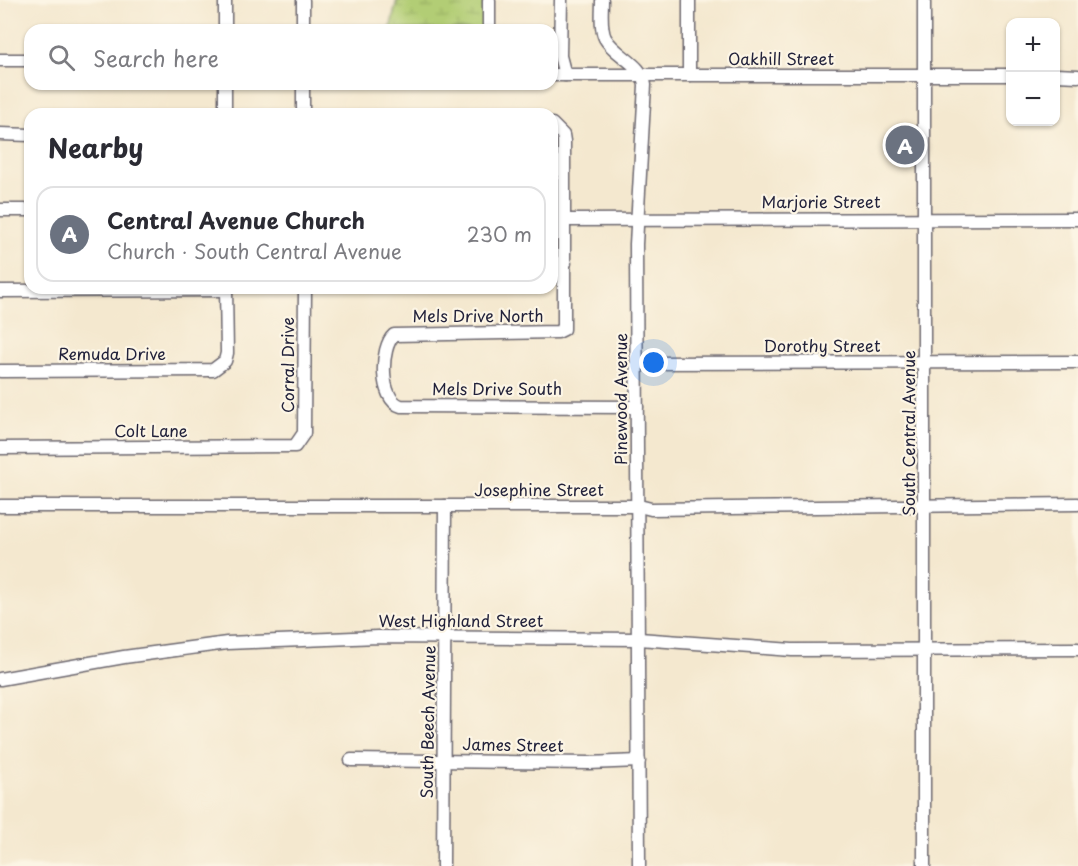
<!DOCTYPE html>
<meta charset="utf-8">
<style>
body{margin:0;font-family:"Playpen Sans",sans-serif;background:#f2f2f3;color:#2b2b33}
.controls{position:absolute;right:18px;top:18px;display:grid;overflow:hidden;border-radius:12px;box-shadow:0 2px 4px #0004}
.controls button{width:54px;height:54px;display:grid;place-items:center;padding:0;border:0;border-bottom:2px solid #e1e1e2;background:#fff;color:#2b2b33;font:30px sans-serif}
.you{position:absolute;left:654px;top:363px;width:21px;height:21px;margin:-15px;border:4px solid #fff;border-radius:50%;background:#1a73e8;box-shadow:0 0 0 9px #1a73e833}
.badge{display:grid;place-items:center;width:39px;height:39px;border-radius:50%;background:#db2777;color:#fff;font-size:20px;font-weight:700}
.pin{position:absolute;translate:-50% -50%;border:3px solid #fff;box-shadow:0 2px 6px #0006}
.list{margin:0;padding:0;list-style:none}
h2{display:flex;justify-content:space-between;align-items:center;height:78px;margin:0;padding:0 24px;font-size:26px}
h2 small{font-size:20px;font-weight:400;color:#7c7c81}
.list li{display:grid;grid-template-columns:39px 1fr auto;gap:18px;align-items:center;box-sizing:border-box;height:96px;margin:0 12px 12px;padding:0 12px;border:2px solid #e1e1e2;border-radius:18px}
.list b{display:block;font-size:22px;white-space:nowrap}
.list p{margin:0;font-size:20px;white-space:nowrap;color:#7c7c81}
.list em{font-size:20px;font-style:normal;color:#7c7c81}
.icon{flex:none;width:33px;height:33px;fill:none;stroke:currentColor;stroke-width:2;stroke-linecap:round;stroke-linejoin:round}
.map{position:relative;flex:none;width:1078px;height:866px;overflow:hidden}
.search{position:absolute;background:#fff;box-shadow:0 2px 4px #0004;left:24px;top:24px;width:534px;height:66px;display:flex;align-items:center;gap:15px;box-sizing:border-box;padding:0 21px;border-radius:18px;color:#7c7c81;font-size:22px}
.panel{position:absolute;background:#fff;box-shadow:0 2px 4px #0004;left:24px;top:108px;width:534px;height:186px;border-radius:18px}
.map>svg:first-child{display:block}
.wetland{fill:url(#wetland-marsh);stroke:#6a7858;stroke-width:1.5}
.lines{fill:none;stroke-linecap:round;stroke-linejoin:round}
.minor-casing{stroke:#6c676f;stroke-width:15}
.minor{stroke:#fff;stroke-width:12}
.labels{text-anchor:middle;stroke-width:4.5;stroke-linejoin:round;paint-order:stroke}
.street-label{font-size:16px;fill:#22223b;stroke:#fcf5e5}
</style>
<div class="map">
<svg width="1078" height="866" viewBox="0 0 1078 866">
<defs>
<pattern id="wetland-marsh" width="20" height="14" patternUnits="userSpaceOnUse" patternTransform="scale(1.5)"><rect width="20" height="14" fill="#b2cd74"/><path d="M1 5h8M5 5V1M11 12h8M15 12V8" fill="none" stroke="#99b065"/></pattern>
</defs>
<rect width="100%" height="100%" fill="#fcf5e5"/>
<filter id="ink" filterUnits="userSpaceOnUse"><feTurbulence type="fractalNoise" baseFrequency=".0167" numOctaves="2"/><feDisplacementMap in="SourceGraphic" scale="12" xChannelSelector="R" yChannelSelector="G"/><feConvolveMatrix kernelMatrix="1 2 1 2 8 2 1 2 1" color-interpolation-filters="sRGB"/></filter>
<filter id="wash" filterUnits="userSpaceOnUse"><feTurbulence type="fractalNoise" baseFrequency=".008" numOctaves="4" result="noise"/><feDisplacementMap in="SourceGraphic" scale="24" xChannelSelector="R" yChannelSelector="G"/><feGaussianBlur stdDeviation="1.35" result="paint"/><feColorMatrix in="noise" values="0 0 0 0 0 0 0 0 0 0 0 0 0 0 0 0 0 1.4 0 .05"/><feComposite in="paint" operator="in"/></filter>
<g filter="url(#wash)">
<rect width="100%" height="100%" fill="#f4e8cf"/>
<polygon class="wetland" points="397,0 484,0 484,30 390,30"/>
</g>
<g filter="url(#ink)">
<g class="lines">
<g class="minor-casing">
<g id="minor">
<polyline points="225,0 225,30"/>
<polyline points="303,0 303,30"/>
<polyline points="561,0 560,56 565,75"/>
<path d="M 602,0 C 602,12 600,28 605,38 C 615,56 643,64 645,85 L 636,244 L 639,866"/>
<polyline points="489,30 489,0"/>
<polyline points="0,60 30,60"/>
<polyline points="552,75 1010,75"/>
<polyline points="689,75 689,0"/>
<polyline points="1056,75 1078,76"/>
<polyline points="225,84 225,114"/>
<polyline points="303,84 303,114"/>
<path d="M 552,124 L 563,135 L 564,141 L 564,329 L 558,332 L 394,335 C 380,347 379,400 401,406 L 637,407"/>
<polyline points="0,134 30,135"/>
<polyline points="0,210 30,210"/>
<polyline points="564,220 1078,219"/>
<polyline points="552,263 565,263"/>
<polyline points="0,291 226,290"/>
<polyline points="637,363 1078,362"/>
<polyline points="0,371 213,370 225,361 227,353 226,288"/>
<polyline points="0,448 295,446 304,433 305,288"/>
<polyline points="0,506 639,506 651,509 1078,504"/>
<polyline points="0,679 124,657 227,643 378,637 639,639 792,650 1078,649"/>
<polyline points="351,760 589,763 639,761"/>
<polyline points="443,866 445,506"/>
<polyline points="924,866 924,0"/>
</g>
</g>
<use href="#minor" class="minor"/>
</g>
</g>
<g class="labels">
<g class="street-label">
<text x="781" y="65">Oakhill Street</text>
<text x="821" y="208">Marjorie Street</text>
<text x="478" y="322">Mels Drive North</text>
<text x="822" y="352">Dorothy Street</text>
<text x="112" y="360">Remuda Drive</text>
<text transform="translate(288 365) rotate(-90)" y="6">Corral Drive</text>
<text x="497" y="395">Mels Drive South</text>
<text transform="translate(621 399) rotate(-90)" y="6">Pinewood Avenue</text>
<text x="151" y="437">Colt Lane</text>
<text transform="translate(909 433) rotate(-90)" y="6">South Central Avenue</text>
<text x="539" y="496">Josephine Street</text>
<text x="461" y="627">West Highland Street</text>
<text transform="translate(428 722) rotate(-89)" y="6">South Beech Avenue</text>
<text transform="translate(513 745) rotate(1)" y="6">James Street</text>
</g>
</g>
</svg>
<div class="controls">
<button>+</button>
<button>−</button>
</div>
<div class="you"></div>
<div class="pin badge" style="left:905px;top:145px;background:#6b7280">A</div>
<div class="search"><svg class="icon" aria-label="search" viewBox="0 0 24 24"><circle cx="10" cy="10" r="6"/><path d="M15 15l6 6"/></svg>Search here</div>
<section class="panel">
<h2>Nearby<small></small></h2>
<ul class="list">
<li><span class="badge" style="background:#6b7280">A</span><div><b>Central Avenue Church</b><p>Church · South Central Avenue</p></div><em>230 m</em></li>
</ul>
</section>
</div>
